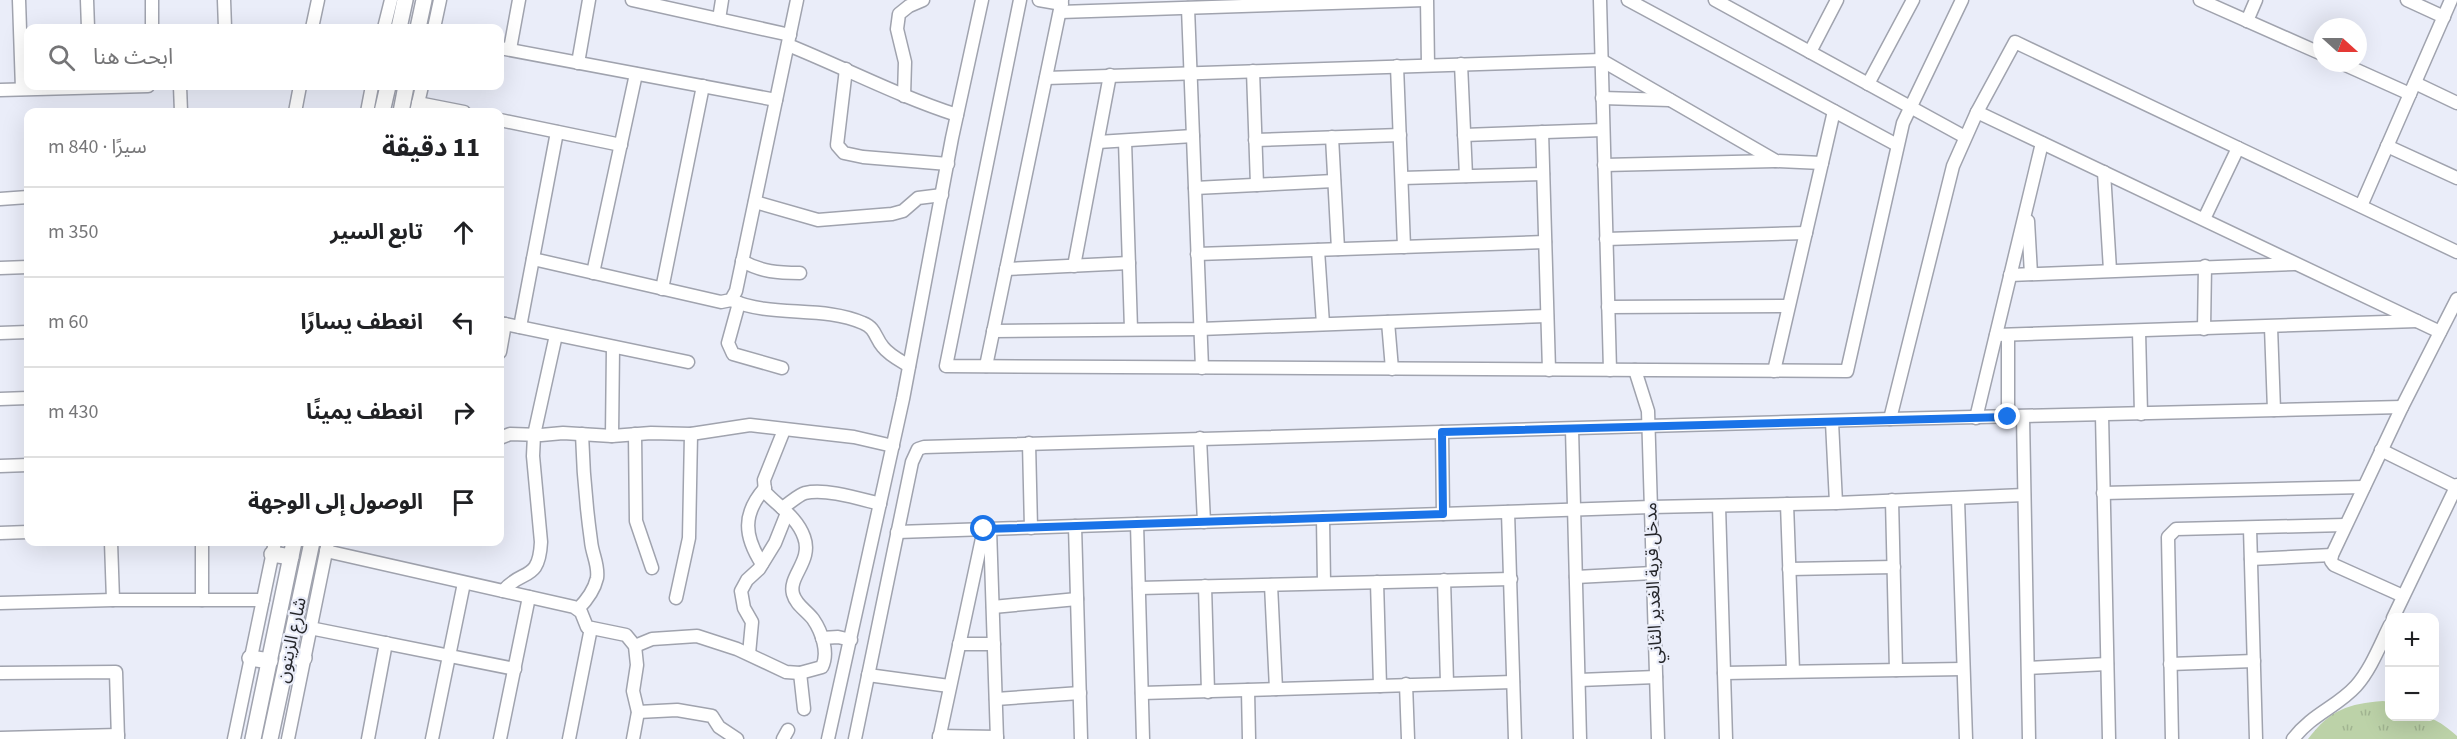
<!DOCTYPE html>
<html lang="ar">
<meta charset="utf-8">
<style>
body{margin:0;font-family:"Source Sans 3","Noto Sans Arabic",sans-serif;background:#f2f2f2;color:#202124;direction:rtl}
.controls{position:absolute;right:18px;bottom:18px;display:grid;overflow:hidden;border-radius:12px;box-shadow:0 6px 24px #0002}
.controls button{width:54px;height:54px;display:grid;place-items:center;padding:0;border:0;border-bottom:2px solid #e0e0e0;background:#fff;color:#202124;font:30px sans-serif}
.compass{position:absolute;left:2313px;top:18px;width:54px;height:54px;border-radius:50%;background:#fff;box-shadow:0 6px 24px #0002;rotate:111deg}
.stop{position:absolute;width:18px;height:18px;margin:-14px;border:4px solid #1a73e8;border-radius:50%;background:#fff}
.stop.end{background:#1a73e8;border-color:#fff;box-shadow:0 2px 6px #0008}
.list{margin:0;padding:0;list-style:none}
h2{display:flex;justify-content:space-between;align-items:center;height:78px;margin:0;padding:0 24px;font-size:26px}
h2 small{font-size:20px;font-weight:400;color:#757577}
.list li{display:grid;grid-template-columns:39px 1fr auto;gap:18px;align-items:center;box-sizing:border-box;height:90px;padding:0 24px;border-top:2px solid #e0e0e0}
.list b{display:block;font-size:22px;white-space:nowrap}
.list em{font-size:20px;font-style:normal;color:#757577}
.icon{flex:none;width:33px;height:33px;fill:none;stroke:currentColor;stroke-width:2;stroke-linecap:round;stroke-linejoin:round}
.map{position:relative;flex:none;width:2457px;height:739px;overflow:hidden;direction:ltr}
.search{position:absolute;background:#fff;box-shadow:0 6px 24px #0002;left:24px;top:24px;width:480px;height:66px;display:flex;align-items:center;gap:15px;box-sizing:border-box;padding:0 21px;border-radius:12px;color:#757577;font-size:22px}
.panel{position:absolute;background:#fff;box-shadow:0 6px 24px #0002;left:24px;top:108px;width:480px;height:438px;border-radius:12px;direction:rtl}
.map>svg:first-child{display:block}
.grass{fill:url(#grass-tufts)}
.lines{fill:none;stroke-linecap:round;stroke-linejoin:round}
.minor-casing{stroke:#a0a3ae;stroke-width:15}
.major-casing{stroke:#a0a3ae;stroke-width:18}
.minor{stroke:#fff;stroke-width:12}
.major{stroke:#fff;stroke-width:15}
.route{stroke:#1a73e8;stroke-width:8}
.labels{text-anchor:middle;stroke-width:4.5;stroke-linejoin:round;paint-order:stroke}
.street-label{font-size:18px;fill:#25262a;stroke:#eaedf9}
</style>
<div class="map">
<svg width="2457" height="739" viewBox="0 0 2457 739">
<defs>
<pattern id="grass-tufts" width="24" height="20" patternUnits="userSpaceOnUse" patternTransform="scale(1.5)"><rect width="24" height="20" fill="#bcd2a8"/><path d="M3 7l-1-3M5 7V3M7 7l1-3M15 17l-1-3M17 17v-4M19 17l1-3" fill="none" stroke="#a1b491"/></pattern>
</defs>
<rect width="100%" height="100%" fill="#eaedf9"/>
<path class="grass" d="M 2383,701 L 2389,702 L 2390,716 C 2423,716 2430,712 2457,736 L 2457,739 L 2308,739 C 2331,709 2348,704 2383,701 Z"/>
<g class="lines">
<g class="minor-casing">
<g id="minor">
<polyline points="19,0 22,89"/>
<polyline points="87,0 88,28"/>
<polyline points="152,0 152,28"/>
<polyline points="224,0 225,28"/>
<polyline points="632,0 790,35"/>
<polyline points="1020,0 946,366 1847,371 1903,123 1962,0"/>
<polyline points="1039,0 1062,4"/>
<polyline points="1427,0 1428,65"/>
<polyline points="1600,0 1610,370"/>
<polyline points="1628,0 1897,145"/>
<polyline points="1715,0 1965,137"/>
<polyline points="2200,0 2322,54"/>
<polyline points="2407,0 2444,17"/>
<polyline points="1188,8 1202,368"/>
<polyline points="1060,12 1425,0"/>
<polyline points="719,19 722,0"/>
<polyline points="2247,21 2256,0"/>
<polyline points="312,28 318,0"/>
<polyline points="384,28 391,0"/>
<polyline points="434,28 440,0"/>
<path d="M 788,45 C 845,68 898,96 957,115"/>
<polyline points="500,48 776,100"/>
<polyline points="510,49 519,0"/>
<polyline points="1810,52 1837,0"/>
<polyline points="578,63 589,0"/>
<polyline points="2341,63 2410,94"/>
<polyline points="1461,64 1466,176"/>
<polyline points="1397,66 1404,247"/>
<polyline points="846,69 837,145 844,153 863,157 948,164"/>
<polyline points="1253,71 1257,185"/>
<polyline points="1046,78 1601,60 1776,161 1822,163"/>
<polyline points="2415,83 2457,103"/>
<polyline points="1868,84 1913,0"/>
<polyline points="180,86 181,112"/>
<polyline points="0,90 148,86"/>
<polyline points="904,96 905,62 897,29 899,14 909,6 923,0"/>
<polyline points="1602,98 1670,100"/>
<polyline points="418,103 464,112"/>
<polyline points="295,112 300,86"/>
<polyline points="367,112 372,86"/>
<polyline points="416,112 422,86"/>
<polyline points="1977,112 2440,332"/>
<polyline points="500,120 621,145"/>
<polyline points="1542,132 1549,370"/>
<polyline points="1464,135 1603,130"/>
<polyline points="1332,137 1338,249"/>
<polyline points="1255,140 1400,135"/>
<polyline points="1125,141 1131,329"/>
<polyline points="1098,142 1193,136"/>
<polyline points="2387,146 2457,178"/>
<polyline points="1604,165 1775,161"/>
<polyline points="2104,172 2110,270"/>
<polyline points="1402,178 1543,174"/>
<polyline points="1195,188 1334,181"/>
<polyline points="0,199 28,197"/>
<polyline points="755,202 818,220 892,214 903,211 918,198 942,195"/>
<polyline points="2361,206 2451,0"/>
<polyline points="2204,219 2238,148"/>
<polyline points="2028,221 2031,274"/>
<polyline points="1606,239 1806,233"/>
<polyline points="1318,250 1323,324"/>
<polyline points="1197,254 1545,242"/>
<polyline points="533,259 721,302 731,300 736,291 797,0"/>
<path d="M 742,261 C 762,272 778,273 800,273"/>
<polyline points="1074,266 1110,75"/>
<polyline points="0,268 28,267"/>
<polyline points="1006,269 1129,263"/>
<polyline points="593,273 636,74"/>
<polyline points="2010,275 2294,264"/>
<polyline points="662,289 703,86"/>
<path d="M 731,300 C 772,318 822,305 863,323 C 876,328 875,338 883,347 C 889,355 901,361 909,366"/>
<polyline points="739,303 728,343 733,354 782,368"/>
<polyline points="1608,307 1788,306"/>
<polyline points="1388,322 1392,369"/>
<polyline points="500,323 688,362"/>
<polyline points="520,327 557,132"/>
<polyline points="2271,327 2274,410"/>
<polyline points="2204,329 2205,266"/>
<polyline points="993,331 1200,329 1547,316"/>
<polyline points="2139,331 2141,414"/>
<polyline points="0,333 28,332"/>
<polyline points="1996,335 2417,321"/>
<polyline points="2008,336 2008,417"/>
<polyline points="500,352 505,324"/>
<polyline points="986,366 1062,0"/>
<polyline points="1635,370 1648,411 1658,739"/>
<polyline points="1774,371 1834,111"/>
<polyline points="0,399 28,398"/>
<polyline points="2102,415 2109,739"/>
<polyline points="2023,417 2029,739"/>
<polyline points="1976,418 2042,143"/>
<polyline points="1890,419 1953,166 1977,112 2015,42 2457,252"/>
<polyline points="1832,422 1836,503"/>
<polyline points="1572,429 1580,739"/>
<polyline points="1442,432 1443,514"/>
<polyline points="635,434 636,521 652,568"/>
<polyline points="612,436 613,347"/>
<polyline points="500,438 510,434 541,435 563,433 612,436 651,433 691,434 750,425 854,437 893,446"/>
<polyline points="1200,438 1204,522"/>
<polyline points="1029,443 1031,528"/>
<polyline points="2381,450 2456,487"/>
<polyline points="0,466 28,465"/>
<polyline points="2103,493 2364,487"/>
<polyline points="1958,499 1966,739"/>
<polyline points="1892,500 1896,670"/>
<polyline points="1787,504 1793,671"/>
<polyline points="1719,506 1726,739"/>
<path d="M 782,508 C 789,504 798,495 805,493 C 826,488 860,499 880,504"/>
<polyline points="1508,512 1515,739"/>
<polyline points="1323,518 1324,583"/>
<polyline points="1137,524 1143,739"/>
<polyline points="1075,526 1081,739"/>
<polyline points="2250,528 2256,739"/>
<polyline points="990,529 997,739"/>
<polyline points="897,532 1651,507 1836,503 2024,495"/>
<polyline points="0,533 28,532"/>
<polyline points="111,542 113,600"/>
<polyline points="326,551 574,607 581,612 587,627 626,635 635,646 637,665 633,691 638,712 633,739"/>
<polyline points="2251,559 2332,555"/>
<path d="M 762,564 C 744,536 742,514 765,488"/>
<polyline points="1789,569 1894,567"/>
<polyline points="1576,577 1653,573"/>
<polyline points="1444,580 1447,683"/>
<polyline points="1377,582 1380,686"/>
<polyline points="1271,585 1276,689"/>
<polyline points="1205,586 1208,692"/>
<polyline points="1139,588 1511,579"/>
<path d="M 503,591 C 522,568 539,583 541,542 L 533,456 L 534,435 L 556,335"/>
<polyline points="2403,596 2334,565 2331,561 2332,555 2402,407 2457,299"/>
<polyline points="676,598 689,538 691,434"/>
<polyline points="202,600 202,542"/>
<polyline points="0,603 113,600 263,600"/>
<polyline points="993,607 1077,599"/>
<path d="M 578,609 C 587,600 594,591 597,578 C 599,565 592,554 591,541 C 586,505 583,470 582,434"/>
<polyline points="2393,618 2457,485"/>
<polyline points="310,628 515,669"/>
<polyline points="822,638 838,637 851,640"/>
<polyline points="959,644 994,644"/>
<path d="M 635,646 L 652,639 L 697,636 L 737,649 L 786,672 L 800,673 L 822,667 C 829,653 822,632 813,619 C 806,610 796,605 793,594 C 788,576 813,561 804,537 C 797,517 779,507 765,492 L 764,480 L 784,430"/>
<polyline points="749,654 752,622 744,608 741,591 747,580 759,569 775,543 787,513"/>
<polyline points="2170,664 2254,661"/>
<polyline points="2029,668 2107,664"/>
<polyline points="0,673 116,672 118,739"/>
<polyline points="800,673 804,709"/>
<polyline points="1724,673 1963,669"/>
<polyline points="868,675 949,686"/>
<polyline points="1579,680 1656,677"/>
<polyline points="1406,684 1408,739"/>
<polyline points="1248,690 1249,739"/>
<polyline points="1142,693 1513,682"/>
<polyline points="996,699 1080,693"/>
<polyline points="638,712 677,710 712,716 719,727 737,739"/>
<polyline points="939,736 997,737"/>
<polyline points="0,738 118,735"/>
<polyline points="234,739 275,542"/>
<polyline points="288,739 328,542"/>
<polyline points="368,739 386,643"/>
<polyline points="432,739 464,583"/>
<polyline points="500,739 529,597"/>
<polyline points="569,739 591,628"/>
<polyline points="783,739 788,730"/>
<polyline points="828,739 903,399 952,138 982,0"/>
<polyline points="855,739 912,462 918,449 924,447 1890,419 2402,407"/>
<polyline points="939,739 984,529"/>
<polyline points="2172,739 2168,537 2176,529 2345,525"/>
<path d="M 2293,739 C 2312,714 2337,707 2356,686 C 2371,669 2380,645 2390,625"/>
</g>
</g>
<g class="major-casing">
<g id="major">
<polyline points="399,28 405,0"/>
<polyline points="418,28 424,0"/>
<polyline points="382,112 388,86"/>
<polyline points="401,112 406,86"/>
<polyline points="272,554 291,557"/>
<polyline points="287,656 304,658"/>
<polyline points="250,658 270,661"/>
<polyline points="253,739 294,542"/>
<polyline points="270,739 312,542"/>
</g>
</g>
<use href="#minor" class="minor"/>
<use href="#major" class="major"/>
</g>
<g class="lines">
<polyline class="route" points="984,529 1443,514 1442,432 2008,417"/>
</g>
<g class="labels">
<g class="street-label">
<text transform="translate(1653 583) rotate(-92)" y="6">مدخل قرية الغدير الثاني</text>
<text transform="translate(291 640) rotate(-78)" y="6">شارع الزيتون</text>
</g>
</g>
</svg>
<div class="controls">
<button>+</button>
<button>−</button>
</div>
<svg class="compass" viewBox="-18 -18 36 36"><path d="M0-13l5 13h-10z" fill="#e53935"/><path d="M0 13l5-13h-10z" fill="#757577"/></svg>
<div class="stop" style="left:984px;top:529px"></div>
<div class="stop end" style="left:2008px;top:417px"></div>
<div class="search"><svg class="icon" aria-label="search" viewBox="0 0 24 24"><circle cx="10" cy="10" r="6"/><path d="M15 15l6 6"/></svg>ابحث هنا</div>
<section class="panel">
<h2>11 دقيقة<small>سيرًا · 840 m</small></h2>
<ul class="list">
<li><svg class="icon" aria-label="ahead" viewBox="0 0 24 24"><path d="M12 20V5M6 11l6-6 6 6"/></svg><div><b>تابع السير</b></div><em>350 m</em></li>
<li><svg class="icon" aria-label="left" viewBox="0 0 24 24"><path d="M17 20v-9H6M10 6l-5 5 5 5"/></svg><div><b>انعطف يسارًا</b></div><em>60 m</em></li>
<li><svg class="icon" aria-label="right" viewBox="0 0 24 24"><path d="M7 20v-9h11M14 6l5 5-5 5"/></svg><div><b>انعطف يمينًا</b></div><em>430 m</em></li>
<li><svg class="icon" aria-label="arrive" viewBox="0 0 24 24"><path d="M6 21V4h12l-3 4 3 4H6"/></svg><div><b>الوصول إلى الوجهة</b></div></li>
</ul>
</section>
</div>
